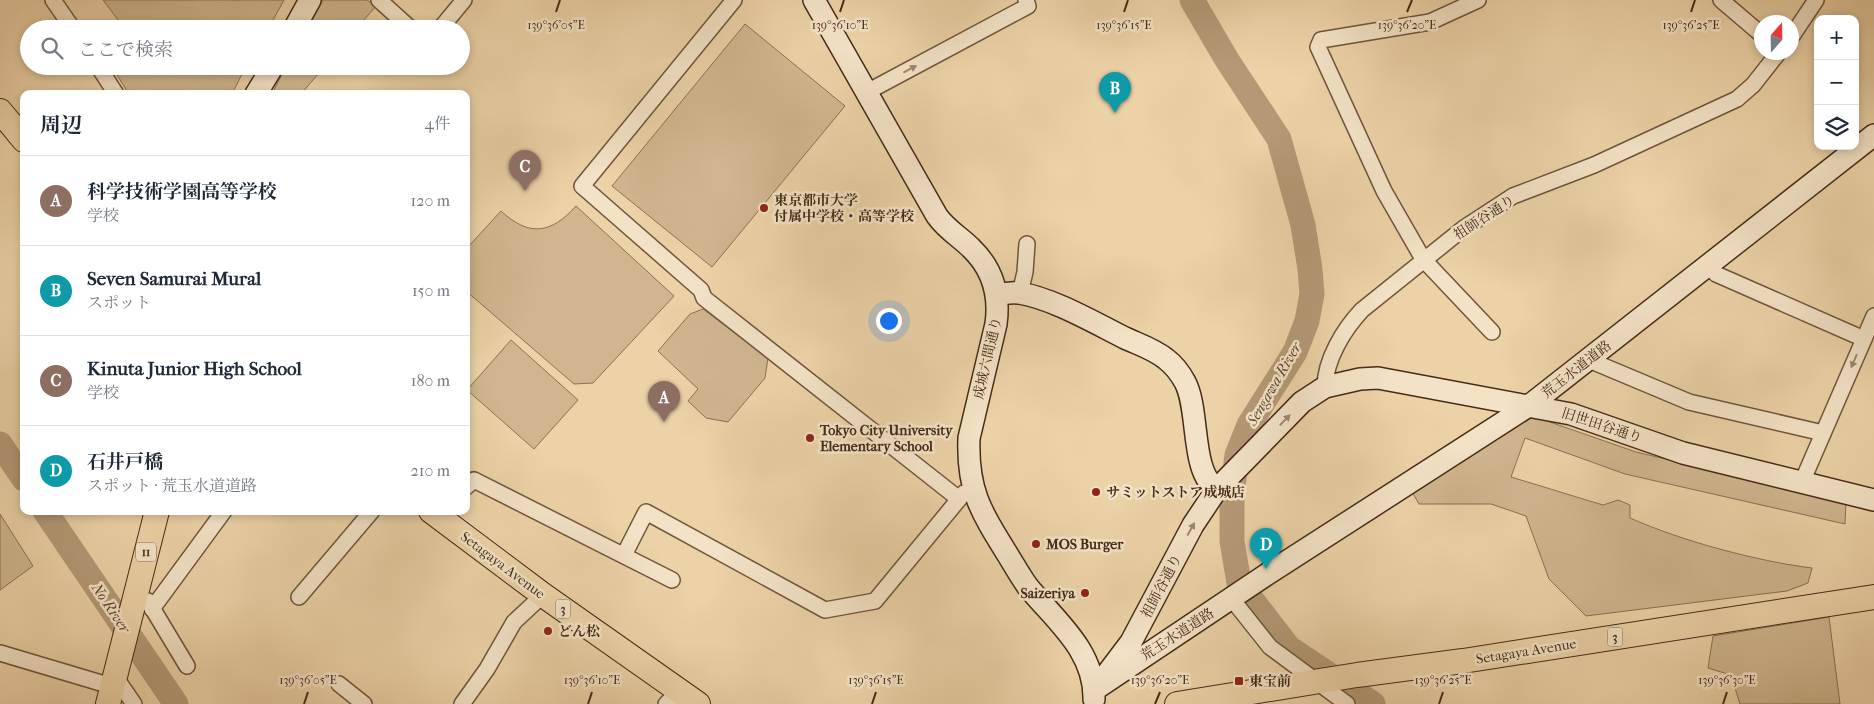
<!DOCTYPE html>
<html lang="ja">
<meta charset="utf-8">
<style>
body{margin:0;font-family:"IM FELL French Canon","Noto Serif JP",serif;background:#f2f2f3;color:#1f2937}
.controls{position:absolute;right:15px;top:15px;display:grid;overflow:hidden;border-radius:10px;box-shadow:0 2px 8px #0003}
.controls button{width:45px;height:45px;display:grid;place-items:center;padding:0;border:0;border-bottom:1px solid #e0e1e3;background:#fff;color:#1f2937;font:25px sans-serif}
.compass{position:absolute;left:1754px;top:15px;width:45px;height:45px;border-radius:50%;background:#fff;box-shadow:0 2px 8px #0003;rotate:20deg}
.you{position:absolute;left:888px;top:320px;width:18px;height:18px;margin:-12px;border:4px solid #fff;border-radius:50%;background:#1a73e8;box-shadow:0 0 0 8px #1a73e833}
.badge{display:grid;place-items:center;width:32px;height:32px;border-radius:50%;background:#0f766e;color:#fff;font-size:16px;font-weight:700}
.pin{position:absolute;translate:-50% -41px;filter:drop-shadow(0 1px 2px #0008)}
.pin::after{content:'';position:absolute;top:26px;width:18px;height:15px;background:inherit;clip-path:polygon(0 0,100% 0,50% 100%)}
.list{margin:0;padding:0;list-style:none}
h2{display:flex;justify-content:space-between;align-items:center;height:65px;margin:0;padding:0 20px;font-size:21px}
h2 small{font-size:16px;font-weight:400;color:#747a83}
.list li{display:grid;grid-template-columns:32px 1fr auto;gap:15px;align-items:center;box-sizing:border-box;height:90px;padding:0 20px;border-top:1px solid #e0e1e3}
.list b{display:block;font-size:19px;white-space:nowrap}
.list p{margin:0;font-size:16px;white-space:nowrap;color:#747a83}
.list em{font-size:16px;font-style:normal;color:#747a83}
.icon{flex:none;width:28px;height:28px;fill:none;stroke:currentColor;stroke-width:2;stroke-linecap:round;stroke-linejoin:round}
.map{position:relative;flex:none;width:1874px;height:704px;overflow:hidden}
.search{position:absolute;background:#fff;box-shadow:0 2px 8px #0003;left:20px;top:20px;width:450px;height:55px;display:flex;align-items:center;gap:12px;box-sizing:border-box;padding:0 18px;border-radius:28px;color:#747a83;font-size:19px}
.panel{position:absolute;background:#fff;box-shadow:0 2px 8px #0003;left:20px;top:90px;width:450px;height:425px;border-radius:10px}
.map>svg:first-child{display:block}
.green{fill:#d0b68f;stroke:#8b7053}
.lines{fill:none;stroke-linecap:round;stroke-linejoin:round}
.river{stroke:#b49976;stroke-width:25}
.street-casing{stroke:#70553b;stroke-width:18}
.secondary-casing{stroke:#462b17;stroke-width:24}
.primary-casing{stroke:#462b17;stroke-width:26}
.street{stroke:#f3e2c6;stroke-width:15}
.secondary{stroke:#f3e2c6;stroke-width:21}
.primary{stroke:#ecd2a7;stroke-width:24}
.oneway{fill:#9c866e}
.ticks{fill:none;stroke:#462b17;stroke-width:2}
.poi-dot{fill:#8f2418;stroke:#f3e2c6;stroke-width:2}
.labels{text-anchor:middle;stroke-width:5;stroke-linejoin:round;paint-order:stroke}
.shield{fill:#f3e2c6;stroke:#7a624c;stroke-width:1}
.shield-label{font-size:12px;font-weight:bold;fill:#462b17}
.poi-label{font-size:14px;font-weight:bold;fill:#462b17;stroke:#f3e2c6;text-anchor:start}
.street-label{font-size:14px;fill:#462b17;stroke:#f3e2c6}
.water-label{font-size:15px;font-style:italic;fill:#62462f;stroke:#f3e2c6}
.ticks-label{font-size:12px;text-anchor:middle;fill:#462b17;stroke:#f3e2c6;stroke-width:5;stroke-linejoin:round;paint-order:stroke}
</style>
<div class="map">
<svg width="1874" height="704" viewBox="0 0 1874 704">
<rect width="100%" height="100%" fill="#ecd2a7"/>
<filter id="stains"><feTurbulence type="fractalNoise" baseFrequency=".004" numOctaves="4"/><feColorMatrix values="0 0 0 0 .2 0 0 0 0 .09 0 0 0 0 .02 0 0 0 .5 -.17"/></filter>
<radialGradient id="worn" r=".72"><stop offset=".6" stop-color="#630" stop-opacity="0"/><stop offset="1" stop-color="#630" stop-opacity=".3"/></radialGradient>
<g class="green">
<polygon points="103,0 284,0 268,29 125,29"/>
<polygon points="323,0 367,0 376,6 356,29 307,29"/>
<polygon points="745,24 845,106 712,267 612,186"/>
<polygon points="246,66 232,94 129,94 112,67"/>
<polygon points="286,66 325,66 301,94 272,94"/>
<path d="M 576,206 L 674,296 L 593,383 L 574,384 L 466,291 L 466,245 L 468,247 L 501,211 C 529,237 551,234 576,206 Z"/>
<polygon points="703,309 768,358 765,378 728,422 706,418 688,401 698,389 658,351 690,314"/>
<polygon points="511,340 578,400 534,449 467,390"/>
<path d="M 1527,414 L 1636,452 L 1846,502 L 1845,524 L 1625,474 L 1525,438 L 1511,477 L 1603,505 L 1618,500 L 1630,505 L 1630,518 C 1682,541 1756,561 1812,568 L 1808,583 L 1787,591 L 1586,616 L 1549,579 L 1526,516 L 1491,504 L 1419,504 L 1411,490 Z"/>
<polygon points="0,514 33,566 0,590"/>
<polygon points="1829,617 1840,704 1740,704 1731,675 1708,668 1713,636"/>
</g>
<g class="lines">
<g class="river">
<polyline points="1192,0 1227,60 1279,139 1303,225 1310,269 1312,294 1307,321 1295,352 1249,425 1237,455 1232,495 1232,541 1239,583 1289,648 1373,704"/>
<polyline points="0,444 24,479"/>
<polyline points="45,511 176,704"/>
</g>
<g class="street-casing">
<g id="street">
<polyline points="53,0 73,29"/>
<polyline points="379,0 411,29"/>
<polyline points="734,0 582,186 701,290 704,298 959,499"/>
<polyline points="1478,0 1430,22 1321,40 1318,47 1384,191 1423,259 1492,332"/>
<polyline points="1721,0 1762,35"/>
<polyline points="440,29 464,0"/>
<polyline points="1792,36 1816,0"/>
<polyline points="98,66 116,94"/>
<polyline points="867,92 1028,6 1026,0"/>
<polyline points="1708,266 1716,274 1864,339"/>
<polyline points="1020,293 1025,272 1027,244"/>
<polyline points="1589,360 1689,402 1823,433"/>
<path d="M 1325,387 C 1325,360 1344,329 1362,310 L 1464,228 L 1513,196 L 1594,165 L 1737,99 L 1753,85 L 1779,52"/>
<polyline points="1802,482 1874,316"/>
<polyline points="466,487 474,480 672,580"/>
<polyline points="624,555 646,512 825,610 875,601 964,493"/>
<polyline points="299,597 372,511"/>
<polyline points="1231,598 1270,647 1347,704"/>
<polyline points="148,601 187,666"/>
<polyline points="152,609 224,511"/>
<polyline points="0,653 111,686"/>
<polyline points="114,675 134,704"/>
<polyline points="339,684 364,704"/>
<polyline points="462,704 487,669 514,622 543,595"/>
<polyline points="666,704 679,691"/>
</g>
</g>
<g class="secondary-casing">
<g id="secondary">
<path d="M 814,0 L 937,216 C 947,230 960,237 971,248 C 993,269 1000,295 996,324 L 969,438 C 967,489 980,510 1006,552 C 1013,563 1020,576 1028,587 C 1056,621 1095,651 1094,699"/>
<polyline points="294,29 310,0"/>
<polyline points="256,94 273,66"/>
<path d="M 997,295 C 1005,293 1011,292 1019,293 C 1052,298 1095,323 1125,338 C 1138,344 1154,349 1166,359 C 1174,365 1180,373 1185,382 C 1200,410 1190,473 1217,489"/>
<polyline points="1106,675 1131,642 1193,525 1217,489 1302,402 1325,387 1360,379 1378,378 1571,414 1683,453 1874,500"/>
<polyline points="1094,690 1269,573 1530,405 1874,135"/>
</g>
</g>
<g class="primary-casing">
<g id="primary">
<polyline points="0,111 24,140"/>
<polyline points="431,511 543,595 698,704"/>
<polyline points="108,704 157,511"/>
<polyline points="1177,704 1357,675 1463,661 1874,597"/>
</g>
</g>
<use href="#street" class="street"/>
<use href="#secondary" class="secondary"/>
<use href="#primary" class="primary"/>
</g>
<defs><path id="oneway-solid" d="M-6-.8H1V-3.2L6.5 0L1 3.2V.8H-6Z" transform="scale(1.25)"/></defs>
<g class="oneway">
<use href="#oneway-solid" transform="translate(910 69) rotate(-28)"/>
<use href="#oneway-solid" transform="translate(1854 361) rotate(113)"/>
<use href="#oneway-solid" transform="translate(1285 420) rotate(-46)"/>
<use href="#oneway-solid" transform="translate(1191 529) rotate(-61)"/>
</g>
<path class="ticks" d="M 556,12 L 560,0M 840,12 L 844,0M 1124,12 L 1128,0M 1407,12 L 1412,0M 1691,12 L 1695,0M 304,704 L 308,692M 588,704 L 592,692M 872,704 L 876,692M 1155,704 L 1160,692M 1439,704 L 1443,692M 1723,704 L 1727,692"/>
<g class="poi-dot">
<circle cx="764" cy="208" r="5"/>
<circle cx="810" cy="438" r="5"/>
<circle cx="1096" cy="492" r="5"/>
<circle cx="1036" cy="544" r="5"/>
<circle cx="1085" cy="593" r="5"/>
<circle cx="548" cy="631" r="5"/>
<rect x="1234" y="676" width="10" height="10" rx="2.5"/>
</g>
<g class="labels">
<g class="shield">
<rect x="136" y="542.5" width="20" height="19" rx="4"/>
<rect x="555.5" y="599.5" width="15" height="19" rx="4"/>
<rect x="1607.5" y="627.5" width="15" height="19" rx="4"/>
</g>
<g class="shield-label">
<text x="146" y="556">11</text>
<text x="563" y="613">3</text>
<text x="1615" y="641">3</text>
</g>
<g class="poi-label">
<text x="774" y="205">東京都市大学<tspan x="774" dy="16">付属中学校・高等学校</tspan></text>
<text x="820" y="435">Tokyo City University<tspan x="820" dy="16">Elementary School</tspan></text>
<text x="1106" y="497">サミットストア成城店</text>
<text x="1046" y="549">MOS Burger</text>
<text x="1075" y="598" text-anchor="end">Saizeriya</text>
<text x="558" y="636">どん松</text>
<text x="1249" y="686">東宝前</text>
</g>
<g class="street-label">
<text transform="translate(1484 217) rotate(-33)" y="5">祖師谷通り</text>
<text transform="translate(987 358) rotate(-77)" y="5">成城六間通り</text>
<text transform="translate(1576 369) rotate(-38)" y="5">荒玉水道道路</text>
<text transform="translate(1602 425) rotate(18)" y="5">旧世田谷通り</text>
<text transform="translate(503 565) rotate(37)" y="5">Setagaya Avenue</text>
<text transform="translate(1161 586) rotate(-62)" y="5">祖師谷通り</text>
<text transform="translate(1177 634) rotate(-33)" y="5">荒玉水道道路</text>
<text transform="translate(1526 651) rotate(-9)" y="5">Setagaya Avenue</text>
</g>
<g class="water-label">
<text transform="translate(1274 384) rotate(-60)" y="5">Sengawa River</text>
<text transform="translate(111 608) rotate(56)" y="5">No River</text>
</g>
</g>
<g class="ticks-label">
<text x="556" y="29">139°36'05"E</text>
<text x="840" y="29">139°36'10"E</text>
<text x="1124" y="29">139°36'15"E</text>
<text x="1407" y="29">139°36'20"E</text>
<text x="1691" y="29">139°36'25"E</text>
<text x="308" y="684">139°36'05"E</text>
<text x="592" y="684">139°36'10"E</text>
<text x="876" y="684">139°36'15"E</text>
<text x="1160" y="684">139°36'20"E</text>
<text x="1443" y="684">139°36'25"E</text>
<text x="1727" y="684">139°36'30"E</text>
</g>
<rect width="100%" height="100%" filter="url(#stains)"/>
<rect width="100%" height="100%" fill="url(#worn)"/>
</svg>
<div class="controls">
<button>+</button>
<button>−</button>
<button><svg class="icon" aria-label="layers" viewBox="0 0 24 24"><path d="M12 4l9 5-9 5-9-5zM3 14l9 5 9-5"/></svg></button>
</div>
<svg class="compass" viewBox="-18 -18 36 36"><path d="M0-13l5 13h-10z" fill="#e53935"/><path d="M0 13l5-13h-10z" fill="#747a83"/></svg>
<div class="you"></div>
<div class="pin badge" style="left:664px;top:422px;background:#8d6e63">A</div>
<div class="pin badge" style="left:1115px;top:113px;background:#0f9aa8">B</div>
<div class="pin badge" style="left:525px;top:191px;background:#8d6e63">C</div>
<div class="pin badge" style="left:1266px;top:569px;background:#0f9aa8">D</div>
<div class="search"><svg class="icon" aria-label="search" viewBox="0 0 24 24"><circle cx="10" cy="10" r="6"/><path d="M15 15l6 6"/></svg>ここで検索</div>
<section class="panel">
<h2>周辺<small>4件</small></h2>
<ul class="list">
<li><span class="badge" style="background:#8d6e63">A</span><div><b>科学技術学園高等学校</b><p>学校</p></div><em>120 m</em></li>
<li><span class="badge" style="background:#0f9aa8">B</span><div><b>Seven Samurai Mural</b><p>スポット</p></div><em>150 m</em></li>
<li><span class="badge" style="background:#8d6e63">C</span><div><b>Kinuta Junior High School</b><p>学校</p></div><em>180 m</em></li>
<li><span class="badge" style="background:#0f9aa8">D</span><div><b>石井戸橋</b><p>スポット · 荒玉水道道路</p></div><em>210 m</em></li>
</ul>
</section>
</div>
